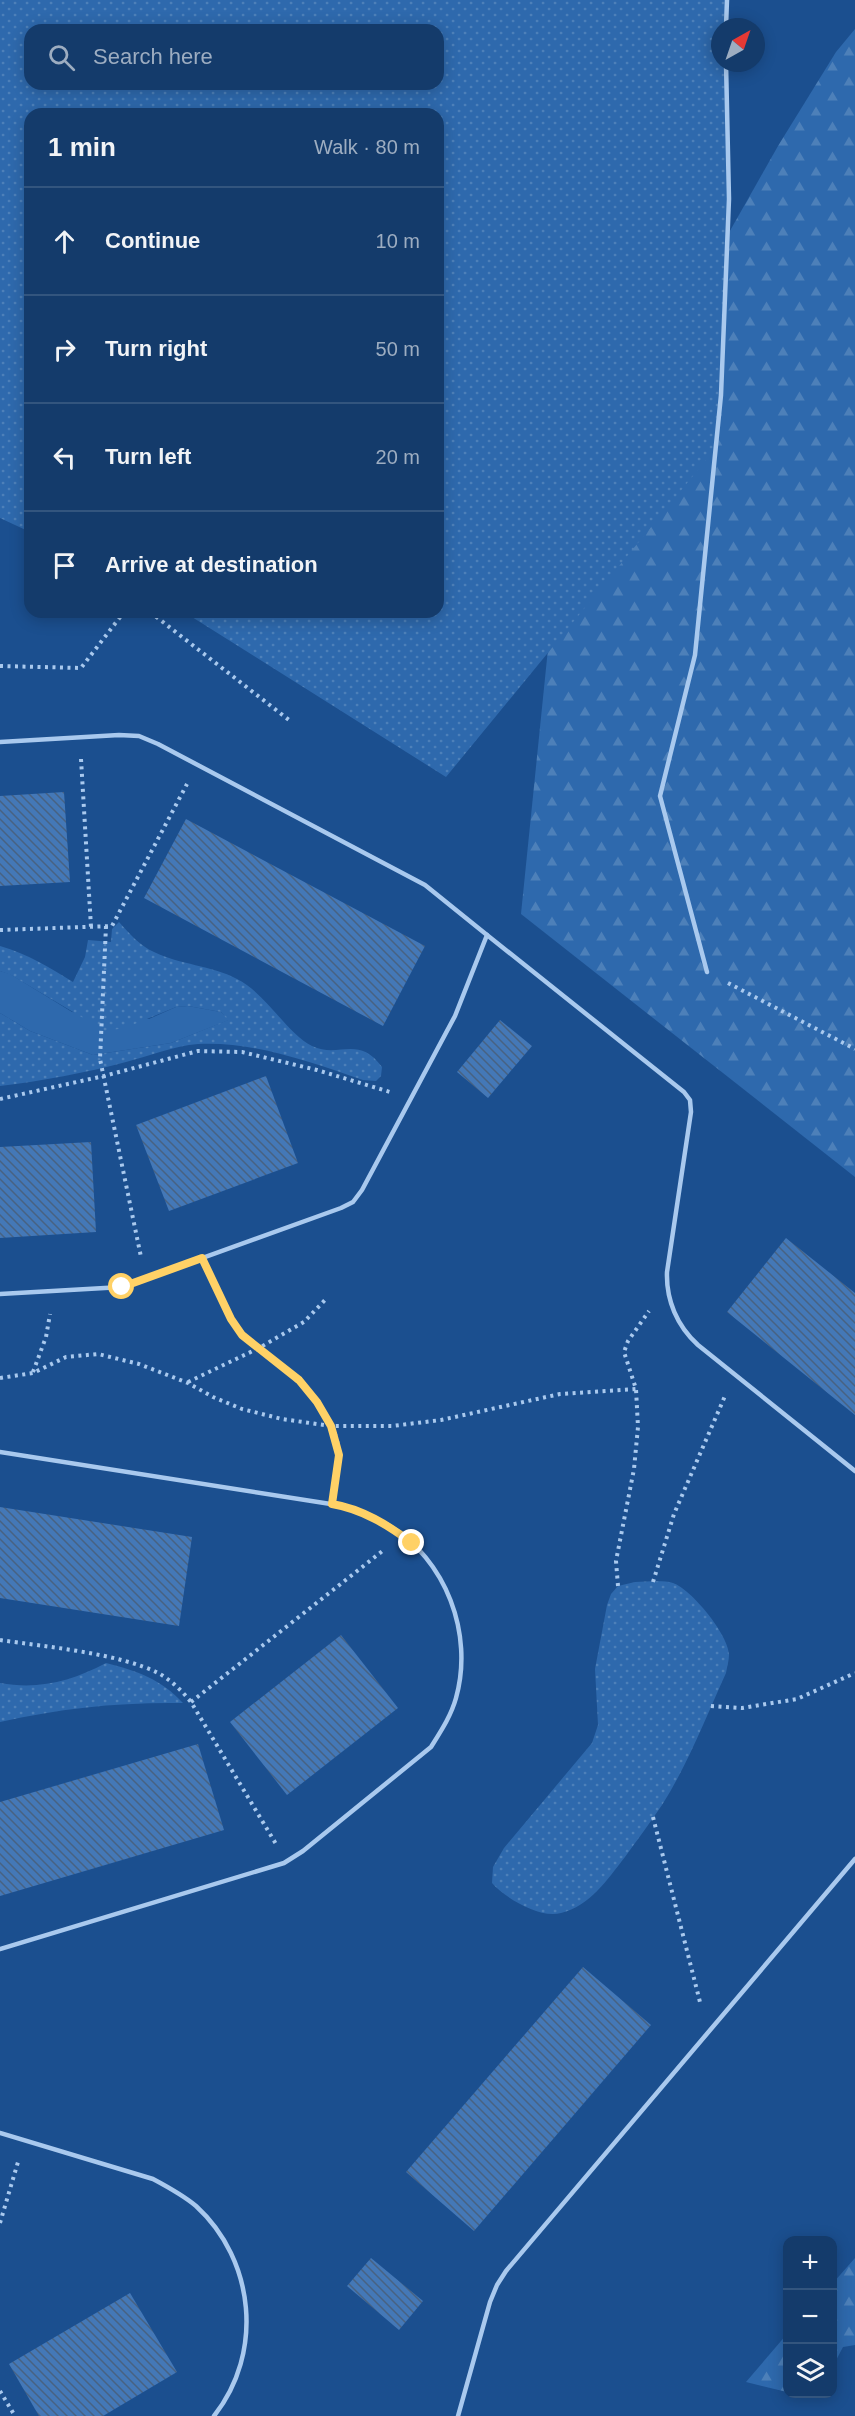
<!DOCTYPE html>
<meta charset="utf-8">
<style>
body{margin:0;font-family:Helvetica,sans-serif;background:#214673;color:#f1f3f6}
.controls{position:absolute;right:18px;bottom:18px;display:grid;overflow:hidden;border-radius:12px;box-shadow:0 3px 15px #0003}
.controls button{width:54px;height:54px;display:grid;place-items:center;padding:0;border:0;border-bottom:2px solid #33557e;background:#143b6b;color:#f1f3f6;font:30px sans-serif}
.compass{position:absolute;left:711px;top:18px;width:54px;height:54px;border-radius:50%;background:#143b6b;box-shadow:0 3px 15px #0003;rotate:40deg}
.stop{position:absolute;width:18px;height:18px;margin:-14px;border:4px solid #ffd166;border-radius:50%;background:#fff}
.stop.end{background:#ffd166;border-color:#fff;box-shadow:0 2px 6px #0008}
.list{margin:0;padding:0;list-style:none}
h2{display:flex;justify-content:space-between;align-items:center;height:78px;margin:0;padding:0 24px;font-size:26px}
h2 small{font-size:20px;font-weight:400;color:#9dadc1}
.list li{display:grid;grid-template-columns:39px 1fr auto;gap:18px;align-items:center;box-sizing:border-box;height:108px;padding:0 24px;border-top:2px solid #33557e}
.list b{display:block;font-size:22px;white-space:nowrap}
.list em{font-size:20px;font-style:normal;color:#9dadc1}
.icon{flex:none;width:33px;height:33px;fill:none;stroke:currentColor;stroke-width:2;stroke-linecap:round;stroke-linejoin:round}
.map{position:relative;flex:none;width:855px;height:2416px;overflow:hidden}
.search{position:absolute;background:#143b6b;box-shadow:0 3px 15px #0003;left:24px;top:24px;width:420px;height:66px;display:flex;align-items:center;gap:15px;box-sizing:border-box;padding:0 21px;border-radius:18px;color:#9dadc1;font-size:22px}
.panel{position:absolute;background:#143b6b;box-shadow:0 3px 15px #0003;left:24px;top:108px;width:420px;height:510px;border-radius:18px}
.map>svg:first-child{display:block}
.grass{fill:#2e69ad}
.forest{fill:url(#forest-firs)}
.park{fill:url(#park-dots);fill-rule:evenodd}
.building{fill:url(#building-back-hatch)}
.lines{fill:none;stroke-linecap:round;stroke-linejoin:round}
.path{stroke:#a9c9ee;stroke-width:4;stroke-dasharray:3 4.5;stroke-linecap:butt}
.service{stroke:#a9c9ee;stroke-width:4.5}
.route{stroke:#ffd166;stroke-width:8}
</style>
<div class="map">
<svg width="855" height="2416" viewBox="0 0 855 2416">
<defs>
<pattern id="forest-firs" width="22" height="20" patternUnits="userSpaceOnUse" patternTransform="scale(1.5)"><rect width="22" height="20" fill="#2e69ad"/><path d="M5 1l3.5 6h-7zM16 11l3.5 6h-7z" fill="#4d80b9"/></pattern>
<pattern id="park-dots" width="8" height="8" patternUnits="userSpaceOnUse" patternTransform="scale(1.5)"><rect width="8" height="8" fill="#2e69ad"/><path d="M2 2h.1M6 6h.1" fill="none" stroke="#4d80b9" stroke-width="1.8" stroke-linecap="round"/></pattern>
<pattern id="building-back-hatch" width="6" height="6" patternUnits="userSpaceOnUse" patternTransform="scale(1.5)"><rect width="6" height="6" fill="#4478b7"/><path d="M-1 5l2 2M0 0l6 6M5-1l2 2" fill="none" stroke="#486282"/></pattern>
</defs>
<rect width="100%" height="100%" fill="#1b4f8f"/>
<polygon class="grass" points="0,971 10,974 72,1012 149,1019 176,1007 188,1006 221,1012 229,1020 171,1043 93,1055 30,1031 0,1013"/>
<g class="forest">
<polygon points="855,29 855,1177 521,914 560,531 778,146 836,52"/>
<polygon points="855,2258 855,2345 843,2347 833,2366 833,2283"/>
<polygon points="787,2334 787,2392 746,2382"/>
</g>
<g class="park">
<path d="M 0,0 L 727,0 L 726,27 L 720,27 L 720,63 L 726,63 C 729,192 729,321 715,449 L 446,777 L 184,612 L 438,612 L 438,114 L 30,114 L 30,532 L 0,518 ZM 30,30 L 438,30 L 438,84 L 30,84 Z"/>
<path d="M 119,922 C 129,933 140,946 154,952 C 180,965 211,965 237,979 C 267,994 286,1033 312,1046 C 339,1059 358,1034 382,1067 L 381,1076 L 376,1081 L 363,1080 C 310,1062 254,1041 198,1044 C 174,1046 149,1056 126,1062 C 85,1073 42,1081 0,1086 L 0,1013 L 30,1031 L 93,1055 L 171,1043 L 228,1020 L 221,1012 L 188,1006 L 176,1007 L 125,1028 L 105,1031 L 11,975 L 0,971 L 0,946 C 28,954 49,967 73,982 L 85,957 L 88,940 L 111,942 L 112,929 Z"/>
<path d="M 635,1582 C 647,1582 662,1580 673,1583 C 691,1589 729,1635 729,1655 C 729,1660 727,1667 726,1673 C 706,1717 688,1764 662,1805 C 650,1823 637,1840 625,1857 C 607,1880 590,1906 561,1913 C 540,1919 505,1898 492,1883 L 493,1867 L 504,1848 L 592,1743 L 598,1725 L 595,1669 L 607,1605 L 611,1594 L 618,1586 Z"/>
<path d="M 106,1663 C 137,1671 161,1679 183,1703 C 121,1702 61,1708 0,1722 L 0,1683 C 39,1690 72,1681 106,1663 Z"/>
</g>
<g class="building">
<polygon points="64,792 70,882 0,886 0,796"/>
<polygon points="186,819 425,946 383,1026 144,898"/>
<polygon points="500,1020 532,1046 488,1098 457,1072"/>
<polygon points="266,1076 298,1163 169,1211 136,1125"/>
<polygon points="91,1142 96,1232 0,1238 0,1147"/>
<polygon points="786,1238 855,1293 855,1415 727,1312"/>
<polygon points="0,1507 192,1537 179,1626 0,1598"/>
<polygon points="341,1635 398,1708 287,1795 230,1722"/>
<polygon points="198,1744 224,1830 0,1896 0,1802"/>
<polygon points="583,1967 651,2025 474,2231 406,2172"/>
<polygon points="371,2258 423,2301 399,2330 347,2286"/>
<polygon points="130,2293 177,2372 103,2416 39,2416 9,2364"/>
</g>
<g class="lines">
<g class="path">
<polyline points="150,612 289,720"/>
<polyline points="0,666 81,668 124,612"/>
<polyline points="81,759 91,927"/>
<polyline points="106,926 100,1059 141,1257"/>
<polyline points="0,930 112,926 187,784"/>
<polyline points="728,983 855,1049"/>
<polyline points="0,1099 104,1076 198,1051 242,1052 317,1070 390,1092"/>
<path d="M 211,1277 C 220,1296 228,1317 241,1334 C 250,1344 263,1352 273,1360 C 300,1381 339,1418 339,1456 C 339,1465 336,1474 335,1483"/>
<polyline points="33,1372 46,1337 50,1314"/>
<polyline points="0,1378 33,1373 66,1357 98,1354 139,1364 188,1383 213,1397 242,1409 282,1419 331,1426 392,1426 441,1420 560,1394 636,1389"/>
<polyline points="188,1382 259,1348 304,1322 325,1300"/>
<polyline points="653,1582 674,1514 725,1396"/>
<polyline points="618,1586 616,1561 634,1469 638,1427 636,1389 624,1352 628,1341 649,1311"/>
<path d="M 0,1640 C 46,1647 120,1653 160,1674 C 172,1681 182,1691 191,1702 L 276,1844"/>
<polyline points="191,1702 385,1549"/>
<polyline points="711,1706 742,1708 797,1699 855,1673"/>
<polyline points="653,1817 701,2006"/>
<polyline points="0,2223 18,2162"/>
<polyline points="0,2391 15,2416"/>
</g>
<g class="service">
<polyline points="726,27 727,0"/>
<polyline points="0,742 119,735 139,736 158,744 425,885 487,935 455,1016 362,1190 353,1202 341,1208 122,1287 0,1294"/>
<path d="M 487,935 L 684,1092 L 690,1100 L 691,1112 L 667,1272 C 666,1300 677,1326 698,1345 L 855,1471"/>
<polyline points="707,972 660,796 695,655 721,395 729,199 726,63"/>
<path d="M 0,1452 L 337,1505 C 355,1510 372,1516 388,1525 C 446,1559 474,1634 456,1698 C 451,1716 441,1731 431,1747 L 303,1851 L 284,1863 L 0,1949"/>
<path d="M 0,2133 L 153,2179 C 168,2187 183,2195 196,2206 C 255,2260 264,2353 214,2416"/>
<polyline points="458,2416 490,2302 497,2285 506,2271 855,1859"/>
</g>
</g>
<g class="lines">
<path class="route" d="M 122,1287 L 202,1258 L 231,1319 L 242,1335 L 299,1380 L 317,1402 L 331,1426 L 339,1455 L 332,1504 C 362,1509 388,1525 412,1543"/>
</g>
</svg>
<div class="controls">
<button>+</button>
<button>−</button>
<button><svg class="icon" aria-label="layers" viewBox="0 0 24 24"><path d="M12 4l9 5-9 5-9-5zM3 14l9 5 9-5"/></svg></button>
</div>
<svg class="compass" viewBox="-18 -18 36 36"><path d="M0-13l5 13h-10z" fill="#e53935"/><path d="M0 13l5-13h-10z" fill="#9dadc1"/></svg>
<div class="stop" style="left:122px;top:1287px"></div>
<div class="stop end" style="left:412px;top:1543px"></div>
<div class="search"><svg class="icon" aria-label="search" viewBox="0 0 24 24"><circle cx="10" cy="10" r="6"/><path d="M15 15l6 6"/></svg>Search here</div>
<section class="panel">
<h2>1 min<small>Walk · 80 m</small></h2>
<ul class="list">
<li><svg class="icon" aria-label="ahead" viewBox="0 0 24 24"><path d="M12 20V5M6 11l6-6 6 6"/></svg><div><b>Continue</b></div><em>10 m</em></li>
<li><svg class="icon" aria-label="right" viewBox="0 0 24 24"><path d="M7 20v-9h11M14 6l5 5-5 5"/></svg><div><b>Turn right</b></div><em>50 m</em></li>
<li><svg class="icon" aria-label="left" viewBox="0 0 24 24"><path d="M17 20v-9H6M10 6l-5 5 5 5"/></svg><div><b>Turn left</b></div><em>20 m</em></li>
<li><svg class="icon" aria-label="arrive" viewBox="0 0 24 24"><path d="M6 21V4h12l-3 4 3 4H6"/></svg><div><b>Arrive at destination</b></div></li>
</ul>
</section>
</div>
